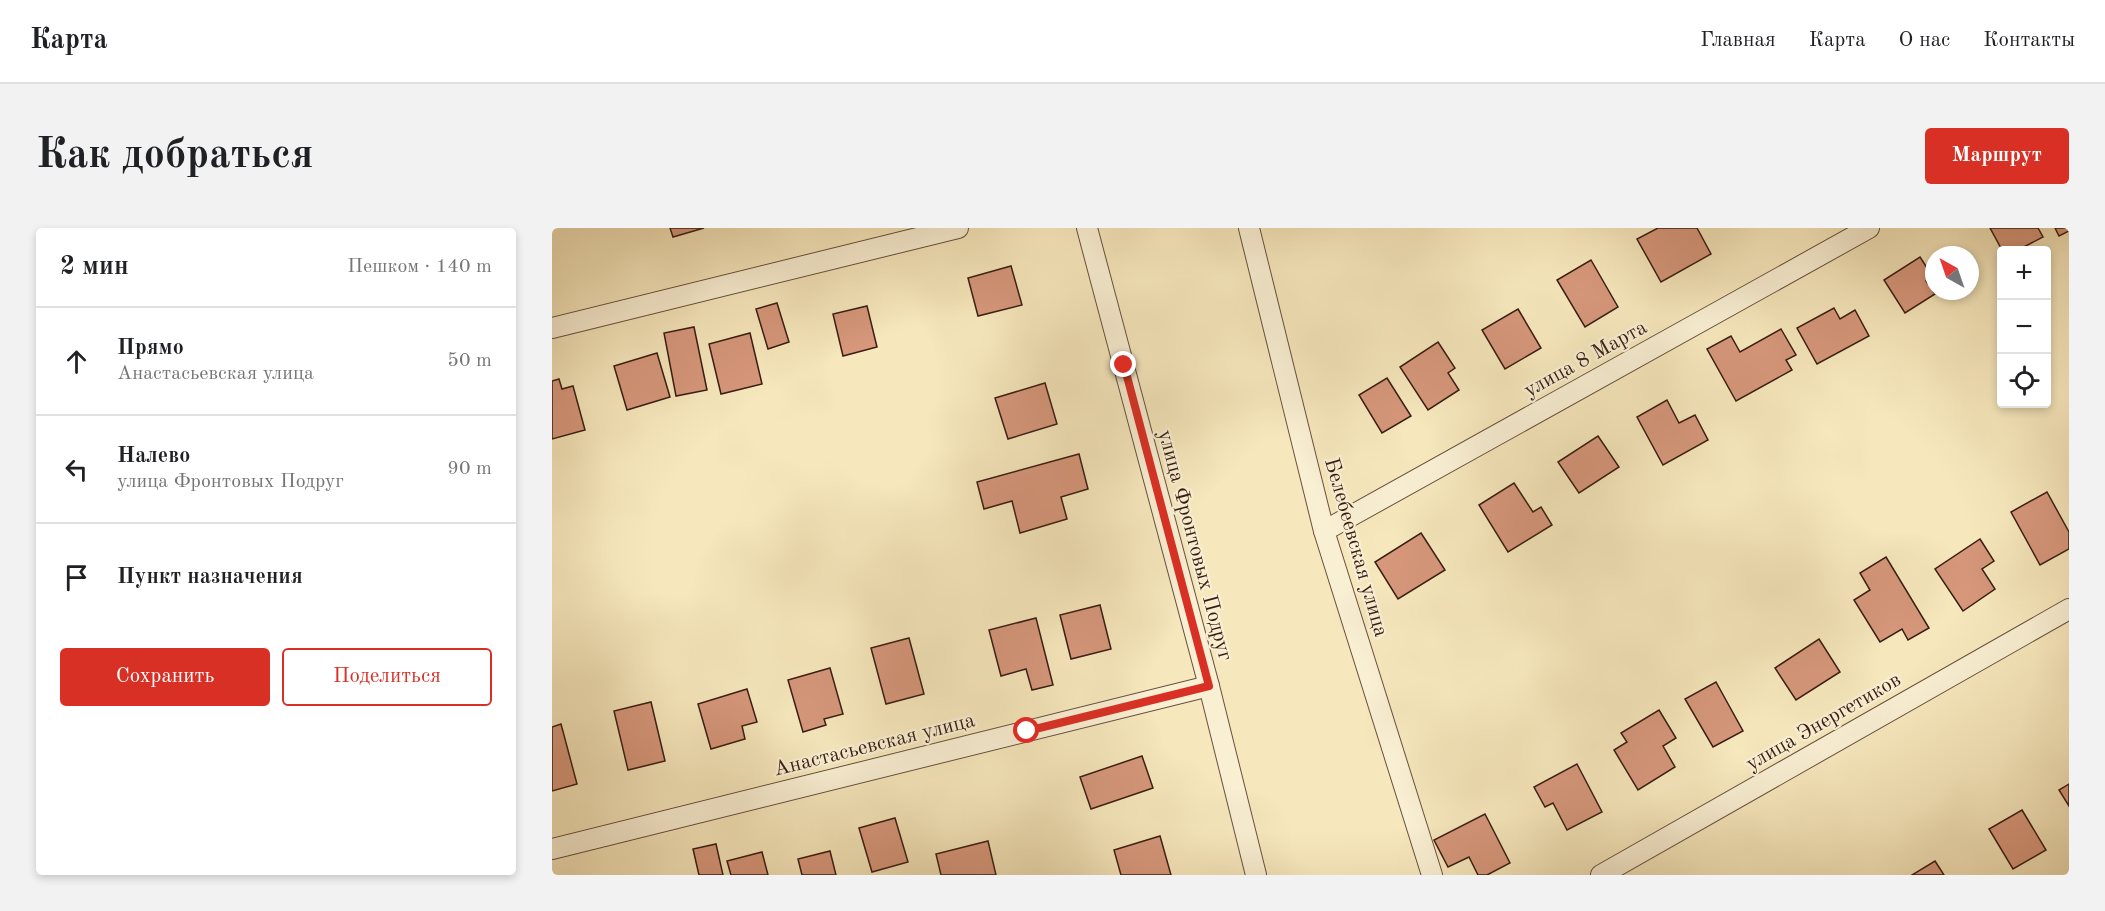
<!DOCTYPE html>
<html lang="ru">
<meta charset="utf-8">
<style>
body{margin:0;font-family:"Old Standard TT",serif;background:#f2f2f2;color:#202124}
.controls{position:absolute;right:18px;top:18px;display:grid;overflow:hidden;border-radius:6px;box-shadow:0 3px 9px #0003}
.controls button{width:54px;height:54px;display:grid;place-items:center;padding:0;border:0;border-bottom:2px solid #e0e0e0;background:#fff;color:#202124;font:30px sans-serif}
.compass{position:absolute;left:1373px;top:18px;width:54px;height:54px;border-radius:50%;background:#fff;box-shadow:0 3px 9px #0003;rotate:320deg}
.stop{position:absolute;width:18px;height:18px;margin:-14px;border:4px solid #d93025;border-radius:50%;background:#fff}
.stop.end{background:#d93025;border-color:#fff;box-shadow:0 2px 6px #0008}
.list{margin:0;padding:0;list-style:none}
h2{display:flex;justify-content:space-between;align-items:center;height:78px;margin:0;padding:0 24px;font-size:26px}
h2 small{font-size:20px;font-weight:400;color:#757577}
.list li{display:grid;grid-template-columns:39px 1fr auto;gap:18px;align-items:center;box-sizing:border-box;height:108px;padding:0 24px;border-top:2px solid #e0e0e0}
.list b{display:block;font-size:22px;white-space:nowrap}
.list p{margin:0;font-size:20px;white-space:nowrap;color:#757577}
.list em{font-size:20px;font-style:normal;color:#757577}
.actions{display:flex;gap:12px;padding:18px 24px}
.actions a{flex:1;padding:14px 0;border:2px solid #d93025;border-radius:6px;text-align:center;font-size:21px;color:#d93025}
.actions .main{background:#d93025;color:#fff}
.icon{flex:none;width:33px;height:33px;fill:none;stroke:currentColor;stroke-width:2;stroke-linecap:round;stroke-linejoin:round}
.map{position:relative;flex:none;width:1517px;height:647px;overflow:hidden;border-radius:6px}
header{display:flex;align-items:center;gap:36px;box-sizing:border-box;height:84px;padding:0 30px;background:#fff;border-bottom:2px solid #e0e0e0}
header strong{font-size:28px}
nav{display:flex;gap:33px;margin-inline-start:auto;font-size:21px}
.intro{display:flex;align-items:center;justify-content:space-between;box-sizing:border-box;height:144px;padding:0 36px}
h1{margin:0;font-size:42px}
.button{padding:15px 27px;border-radius:6px;background:#d93025;color:#fff;font-size:21px;font-weight:700}
main{display:flex;gap:36px;padding:0 36px}
aside{flex:1;background:#fff;border-radius:6px;box-shadow:0 3px 9px #0003}
.map>svg:first-child{display:block}
.building{fill:#d6977b;stroke:#391d13;stroke-width:1.5}
.lines{fill:none;stroke-linecap:round;stroke-linejoin:round}
.street-casing{stroke:#68503d;stroke-width:22}
.street{stroke:#f9efd3;stroke-width:20}
.route{stroke:#d93025;stroke-width:8}
.labels{text-anchor:middle;stroke-width:4.5;stroke-linejoin:round;paint-order:stroke}
.street-label{font-size:21px;fill:#391d13;stroke:#f9efd3}
</style>
<header>
<strong>Карта</strong>
<nav><a>Главная</a><a>Карта</a><a>О нас</a><a>Контакты</a></nav>
</header>
<div class="intro"><h1>Как добраться</h1><a class="button">Маршрут</a></div>
<main>
<aside>
<h2>2 мин<small>Пешком · 140 m</small></h2>
<ul class="list">
<li><svg class="icon" aria-label="ahead" viewBox="0 0 24 24"><path d="M12 20V5M6 11l6-6 6 6"/></svg><div><b>Прямо</b><p>Анастасьевская улица</p></div><em>50 m</em></li>
<li><svg class="icon" aria-label="left" viewBox="0 0 24 24"><path d="M17 20v-9H6M10 6l-5 5 5 5"/></svg><div><b>Налево</b><p>улица Фронтовых Подруг</p></div><em>90 m</em></li>
<li><svg class="icon" aria-label="arrive" viewBox="0 0 24 24"><path d="M6 21V4h12l-3 4 3 4H6"/></svg><div><b>Пункт назначения</b></div></li>
</ul>
<div class="actions"><a class="main">Сохранить</a><a>Поделиться</a></div>
</aside>
<div class="map">
<svg width="1517" height="647" viewBox="0 0 1517 647">
<rect width="100%" height="100%" fill="#f6e7bc"/>
<filter id="stains"><feTurbulence type="fractalNoise" baseFrequency=".00333" numOctaves="4"/><feColorMatrix values="0 0 0 0 .2 0 0 0 0 .09 0 0 0 0 .02 0 0 0 .5 -.17"/></filter>
<radialGradient id="worn" r=".72"><stop offset=".6" stop-color="#630" stop-opacity="0"/><stop offset="1" stop-color="#630" stop-opacity=".3"/></radialGradient>
<g class="building">
<polygon points="118,0 152,0 121,9"/>
<polygon points="1106,0 1145,0 1159,26 1109,54 1085,11"/>
<polygon points="1438,0 1486,0 1491,9 1468,21 1469,22 1450,22"/>
<polygon points="1503,0 1517,0 1517,3 1507,8"/>
<polygon points="1368,29 1381,49 1374,53 1383,66 1353,85 1332,52"/>
<polygon points="1039,32 1066,79 1033,99 1005,52"/>
<polygon points="459,38 470,77 426,88 416,50"/>
<polygon points="225,75 237,114 216,121 204,81"/>
<polygon points="315,78 325,119 291,128 281,86"/>
<polygon points="1282,80 1288,91 1303,82 1317,108 1265,136 1245,100"/>
<polygon points="966,81 989,120 953,141 930,102"/>
<polygon points="142,99 155,162 124,168 112,105"/>
<polygon points="1229,101 1244,127 1234,132 1240,142 1184,173 1155,121 1179,108 1188,124"/>
<polygon points="198,105 210,156 169,166 157,116"/>
<polygon points="886,114 903,140 896,145 907,162 876,182 848,139"/>
<polygon points="105,125 118,169 75,182 62,138"/>
<polygon points="835,150 859,188 830,205 807,167"/>
<polygon points="7,151 10,161 21,158 33,202 0,211 0,153"/>
<polygon points="493,155 505,196 456,211 443,170"/>
<polygon points="1115,172 1127,195 1143,187 1156,212 1111,237 1085,189"/>
<polygon points="1046,208 1067,239 1027,265 1006,234"/>
<polygon points="527,226 536,261 509,269 515,291 468,305 460,273 432,281 425,254"/>
<polygon points="962,255 981,284 989,279 1000,297 956,324 927,277"/>
<polygon points="1495,264 1517,304 1517,321 1488,337 1459,284"/>
<polygon points="869,305 893,342 846,371 823,334"/>
<polygon points="1428,311 1442,333 1430,341 1443,361 1411,383 1383,341"/>
<polygon points="1334,329 1377,400 1356,412 1350,401 1328,414 1302,372 1318,362 1308,345"/>
<polygon points="548,377 559,421 519,431 508,387"/>
<polygon points="484,390 501,457 480,462 474,441 449,448 437,402"/>
<polygon points="357,410 372,466 334,476 319,420"/>
<polygon points="1267,411 1288,444 1244,472 1223,440"/>
<polygon points="278,440 291,486 272,491 274,497 251,504 236,452"/>
<polygon points="1164,454 1191,503 1161,519 1133,471"/>
<polygon points="195,461 205,494 190,498 193,511 159,521 146,476"/>
<polygon points="99,474 113,533 76,542 62,483"/>
<polygon points="1107,482 1124,510 1111,518 1123,539 1086,562 1062,522 1075,514 1069,505"/>
<polygon points="9,496 25,556 0,563 0,499"/>
<polygon points="590,528 601,560 539,581 528,549"/>
<polygon points="1025,536 1050,584 1015,602 1001,575 993,579 982,559"/>
<polygon points="1517,556 1517,578 1507,562"/>
<polygon points="1470,582 1494,622 1461,641 1437,601"/>
<polygon points="933,586 958,635 935,647 926,647 917,629 896,639 882,612"/>
<polygon points="343,590 356,634 320,644 307,600"/>
<polygon points="608,608 619,647 569,647 562,622"/>
<polygon points="436,613 444,647 389,647 384,626"/>
<polygon points="164,616 171,647 147,647 141,621"/>
<polygon points="278,623 284,647 250,647 246,631"/>
<polygon points="210,624 216,647 179,647 175,633"/>
<polygon points="1383,633 1392,647 1360,647"/>
</g>
<g class="lines">
<g class="street-casing">
<g id="street">
<polyline points="535,0 657,458 704,647"/>
<polyline points="697,0 772,303 880,647"/>
<polyline points="0,100 406,0"/>
<polyline points="772,303 1317,0"/>
<polyline points="0,621 657,458"/>
<polyline points="1049,647 1517,381"/>
</g>
</g>
<use href="#street" class="street"/>
</g>
<g class="lines">
<polyline class="route" points="475,503 657,458 572,137"/>
</g>
<g class="labels">
<g class="street-label">
<text transform="translate(1033 130) rotate(-29)" y="7">улица 8 Марта</text>
<text transform="translate(644 317) rotate(75)" y="7">улица Фронтовых Подруг</text>
<text transform="translate(805 319) rotate(74)" y="7">Белебеевская улица</text>
<text transform="translate(1271 493) rotate(-30)" y="7">улица Энергетиков</text>
<text transform="translate(322 516) rotate(-14)" y="7">Анастасьевская улица</text>
</g>
</g>
<rect width="100%" height="100%" filter="url(#stains)"/>
<rect width="100%" height="100%" fill="url(#worn)"/>
</svg>
<div class="controls">
<button>+</button>
<button>−</button>
<button><svg class="icon" aria-label="locate" viewBox="0 0 24 24"><circle cx="12" cy="12" r="6"/><path d="M12 2v4M12 18v4M2 12h4M18 12h4"/></svg></button>
</div>
<svg class="compass" viewBox="-18 -18 36 36"><path d="M0-13l5 13h-10z" fill="#e53935"/><path d="M0 13l5-13h-10z" fill="#757577"/></svg>
<div class="stop" style="left:475px;top:503px"></div>
<div class="stop end" style="left:572px;top:137px"></div>
</div>
</main>
